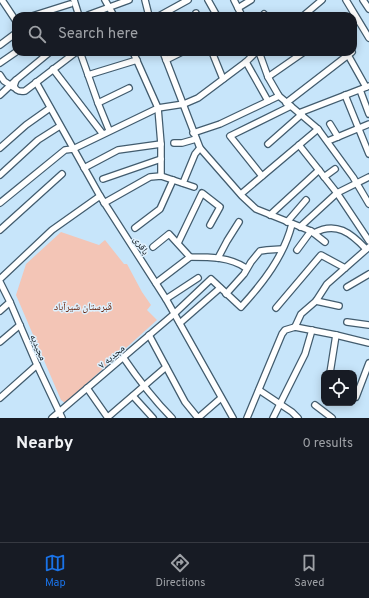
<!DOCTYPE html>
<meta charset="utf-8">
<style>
body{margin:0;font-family:Overpass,"Noto Naskh Arabic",sans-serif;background:#20242c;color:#f1f3f6}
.controls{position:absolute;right:12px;bottom:12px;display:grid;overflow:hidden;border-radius:8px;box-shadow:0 2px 10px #0003}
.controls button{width:36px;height:36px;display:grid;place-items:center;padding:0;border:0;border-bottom:1px solid #363941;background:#171b24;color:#f1f3f6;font:20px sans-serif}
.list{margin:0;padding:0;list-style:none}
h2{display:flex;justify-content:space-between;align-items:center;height:52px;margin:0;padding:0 16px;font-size:17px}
h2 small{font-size:13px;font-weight:400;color:#9ea1a6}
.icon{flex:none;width:22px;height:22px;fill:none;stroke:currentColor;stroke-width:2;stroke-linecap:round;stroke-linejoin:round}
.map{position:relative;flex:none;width:369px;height:418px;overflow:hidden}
.search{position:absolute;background:#171b24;box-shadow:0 2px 10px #0003;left:12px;right:12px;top:12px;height:44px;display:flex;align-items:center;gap:10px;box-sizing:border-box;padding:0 14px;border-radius:12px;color:#9ea1a6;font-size:15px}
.sheet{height:124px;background:#171b24}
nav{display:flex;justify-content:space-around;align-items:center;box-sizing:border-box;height:56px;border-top:1px solid #363941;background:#171b24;font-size:11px;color:#9ea1a6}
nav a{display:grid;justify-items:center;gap:2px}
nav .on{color:#1a73e8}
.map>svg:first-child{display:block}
.green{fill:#f3c5b6}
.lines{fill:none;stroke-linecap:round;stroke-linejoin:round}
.minor-casing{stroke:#425c6e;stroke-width:8}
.minor{stroke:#fff;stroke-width:5.5}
.labels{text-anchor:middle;stroke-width:3;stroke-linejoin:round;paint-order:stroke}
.street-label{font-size:10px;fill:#0e1920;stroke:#def0fd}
.park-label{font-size:10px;fill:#652008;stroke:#def0fd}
</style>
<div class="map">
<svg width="369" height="418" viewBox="0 0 369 418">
<rect width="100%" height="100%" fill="#c7e5fa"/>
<polygon class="green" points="61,232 99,245 105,240 124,264 127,264 142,292 151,305 147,310 157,320 65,403 61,400 16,295 26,264"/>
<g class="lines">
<g class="minor-casing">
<g id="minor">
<polyline points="2,0 16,21"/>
<polyline points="74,0 79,16"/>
<polyline points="105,0 114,16"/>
<polyline points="145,0 149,16"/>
<polyline points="208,0 217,16"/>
<polyline points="234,0 242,16"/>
<polyline points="346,0 369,38"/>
<polyline points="363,0 369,9"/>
<polyline points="238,8 251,0"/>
<polyline points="196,13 197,16"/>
<polyline points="264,14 266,16"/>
<polyline points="88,15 129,0"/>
<polyline points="32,16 70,4"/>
<polyline points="159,16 188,0"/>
<polyline points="303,16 322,0"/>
<polyline points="0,45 16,33"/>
<path d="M 50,52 L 16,80 L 14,86 C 16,91 19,92 25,91 L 76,52"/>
<polyline points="80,52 98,103 109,130"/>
<polyline points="133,52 158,108 161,144 161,176"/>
<polyline points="163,52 200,148 242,196 256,209 311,231 325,242"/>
<polyline points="212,52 223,79"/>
<polyline points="259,52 268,77 279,96 318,129 353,177 369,204"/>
<polyline points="348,55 366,87"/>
<polyline points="166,60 182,52"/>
<polyline points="246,62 268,101"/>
<polyline points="0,63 16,52"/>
<polyline points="53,69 102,133"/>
<polyline points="0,75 4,81 13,87"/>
<polyline points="88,75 137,60"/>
<polyline points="268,77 304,52"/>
<polyline points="36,82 100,196 166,299 233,418"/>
<polyline points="360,90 369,114"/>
<polyline points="0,95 16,80"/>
<polyline points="345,95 369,154"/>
<polyline points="98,103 129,88"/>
<polyline points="286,103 352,52"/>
<polyline points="299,113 369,86"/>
<polyline points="330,124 338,137"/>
<polyline points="193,133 220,124 279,96"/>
<polyline points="328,141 369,124"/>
<polyline points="174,143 182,143 196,139"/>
<polyline points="268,144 302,114"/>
<polyline points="299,145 337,193 369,241"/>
<polyline points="0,148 26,125 50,108"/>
<polyline points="84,168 118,150 161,144"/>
<polyline points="0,175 38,140 60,126"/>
<polyline points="262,176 230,136 291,106"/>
<polyline points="324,177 335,169"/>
<polyline points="103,179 161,159"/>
<polyline points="183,183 195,154 200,148"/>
<polyline points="241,194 318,129"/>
<polyline points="0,203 65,150 73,149 158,108 184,104 198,98 246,62 256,52"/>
<polyline points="104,203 150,177 161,176 194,187"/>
<polyline points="270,215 319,170"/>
<polyline points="287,222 306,200"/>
<polyline points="300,227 337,193 369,177"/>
<polyline points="135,228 160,209 173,180"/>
<polyline points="0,230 62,174"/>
<path d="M 314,233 C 336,221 351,233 366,249"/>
<polyline points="178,243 202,193 220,207 210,225"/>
<path d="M 153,247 L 169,234 L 190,257 C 210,257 230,257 246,268"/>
<polyline points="297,250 311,231"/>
<polyline points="218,258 227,241 239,222"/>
<polyline points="0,279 52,230 100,196"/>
<polyline points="0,282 10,302 37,365 62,418"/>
<polyline points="156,283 190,257"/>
<polyline points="347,287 369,274"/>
<polyline points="226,294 244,274 251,262 260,251 267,250 282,249"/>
<polyline points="166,299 198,278"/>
<polyline points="316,301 339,306"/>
<polyline points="276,308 321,255 345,268"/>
<polyline points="0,311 10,302"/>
<polyline points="347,322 369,325"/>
<polyline points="180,323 220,288"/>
<polyline points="295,327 301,314 316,301 327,284 369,247"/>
<polyline points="149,335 185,402 198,418"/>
<polyline points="0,342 20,325"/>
<path d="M 123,357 C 138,379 153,399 172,418"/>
<polyline points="330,373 336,335"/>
<polyline points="87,388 108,418"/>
<polyline points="259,390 292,412 298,418"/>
<polyline points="133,396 153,418"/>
<polyline points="356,397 369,363"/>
<polyline points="0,398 37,365"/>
<polyline points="315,405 332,418"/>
<polyline points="108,417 166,367"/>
<path d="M 52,418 L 174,314 L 211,279 L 241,307 C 263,283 284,256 292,224"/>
<polyline points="198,418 221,398"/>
<polyline points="247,418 282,334 285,330 295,327 336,335 369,343"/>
<polyline points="273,418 305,354 312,330"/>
</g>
</g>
<use href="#minor" class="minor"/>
</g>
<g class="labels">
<g class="street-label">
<text transform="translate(142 245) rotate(57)" y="4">باقری</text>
<text transform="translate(39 347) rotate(67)" y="4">مجیدیه</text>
<text transform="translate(111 356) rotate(-40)" y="4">مجدیه ۷</text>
</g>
<g class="park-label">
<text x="83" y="310">قبرستان شیرآباد</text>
</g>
</g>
</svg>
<div class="controls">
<button><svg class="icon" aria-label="locate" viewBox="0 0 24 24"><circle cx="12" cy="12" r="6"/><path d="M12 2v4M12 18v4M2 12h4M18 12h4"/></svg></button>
</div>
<div class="search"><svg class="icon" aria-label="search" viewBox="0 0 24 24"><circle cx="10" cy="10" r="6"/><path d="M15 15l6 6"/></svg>Search here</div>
</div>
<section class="sheet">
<h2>Nearby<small>0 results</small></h2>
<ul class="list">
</ul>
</section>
<nav>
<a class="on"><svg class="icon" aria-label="map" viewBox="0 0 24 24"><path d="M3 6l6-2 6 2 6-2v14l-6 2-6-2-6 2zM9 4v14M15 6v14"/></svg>Map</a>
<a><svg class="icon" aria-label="directions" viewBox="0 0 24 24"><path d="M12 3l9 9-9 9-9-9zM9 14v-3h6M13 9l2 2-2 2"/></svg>Directions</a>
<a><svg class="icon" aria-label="saved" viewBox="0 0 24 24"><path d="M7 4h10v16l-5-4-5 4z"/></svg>Saved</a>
</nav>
